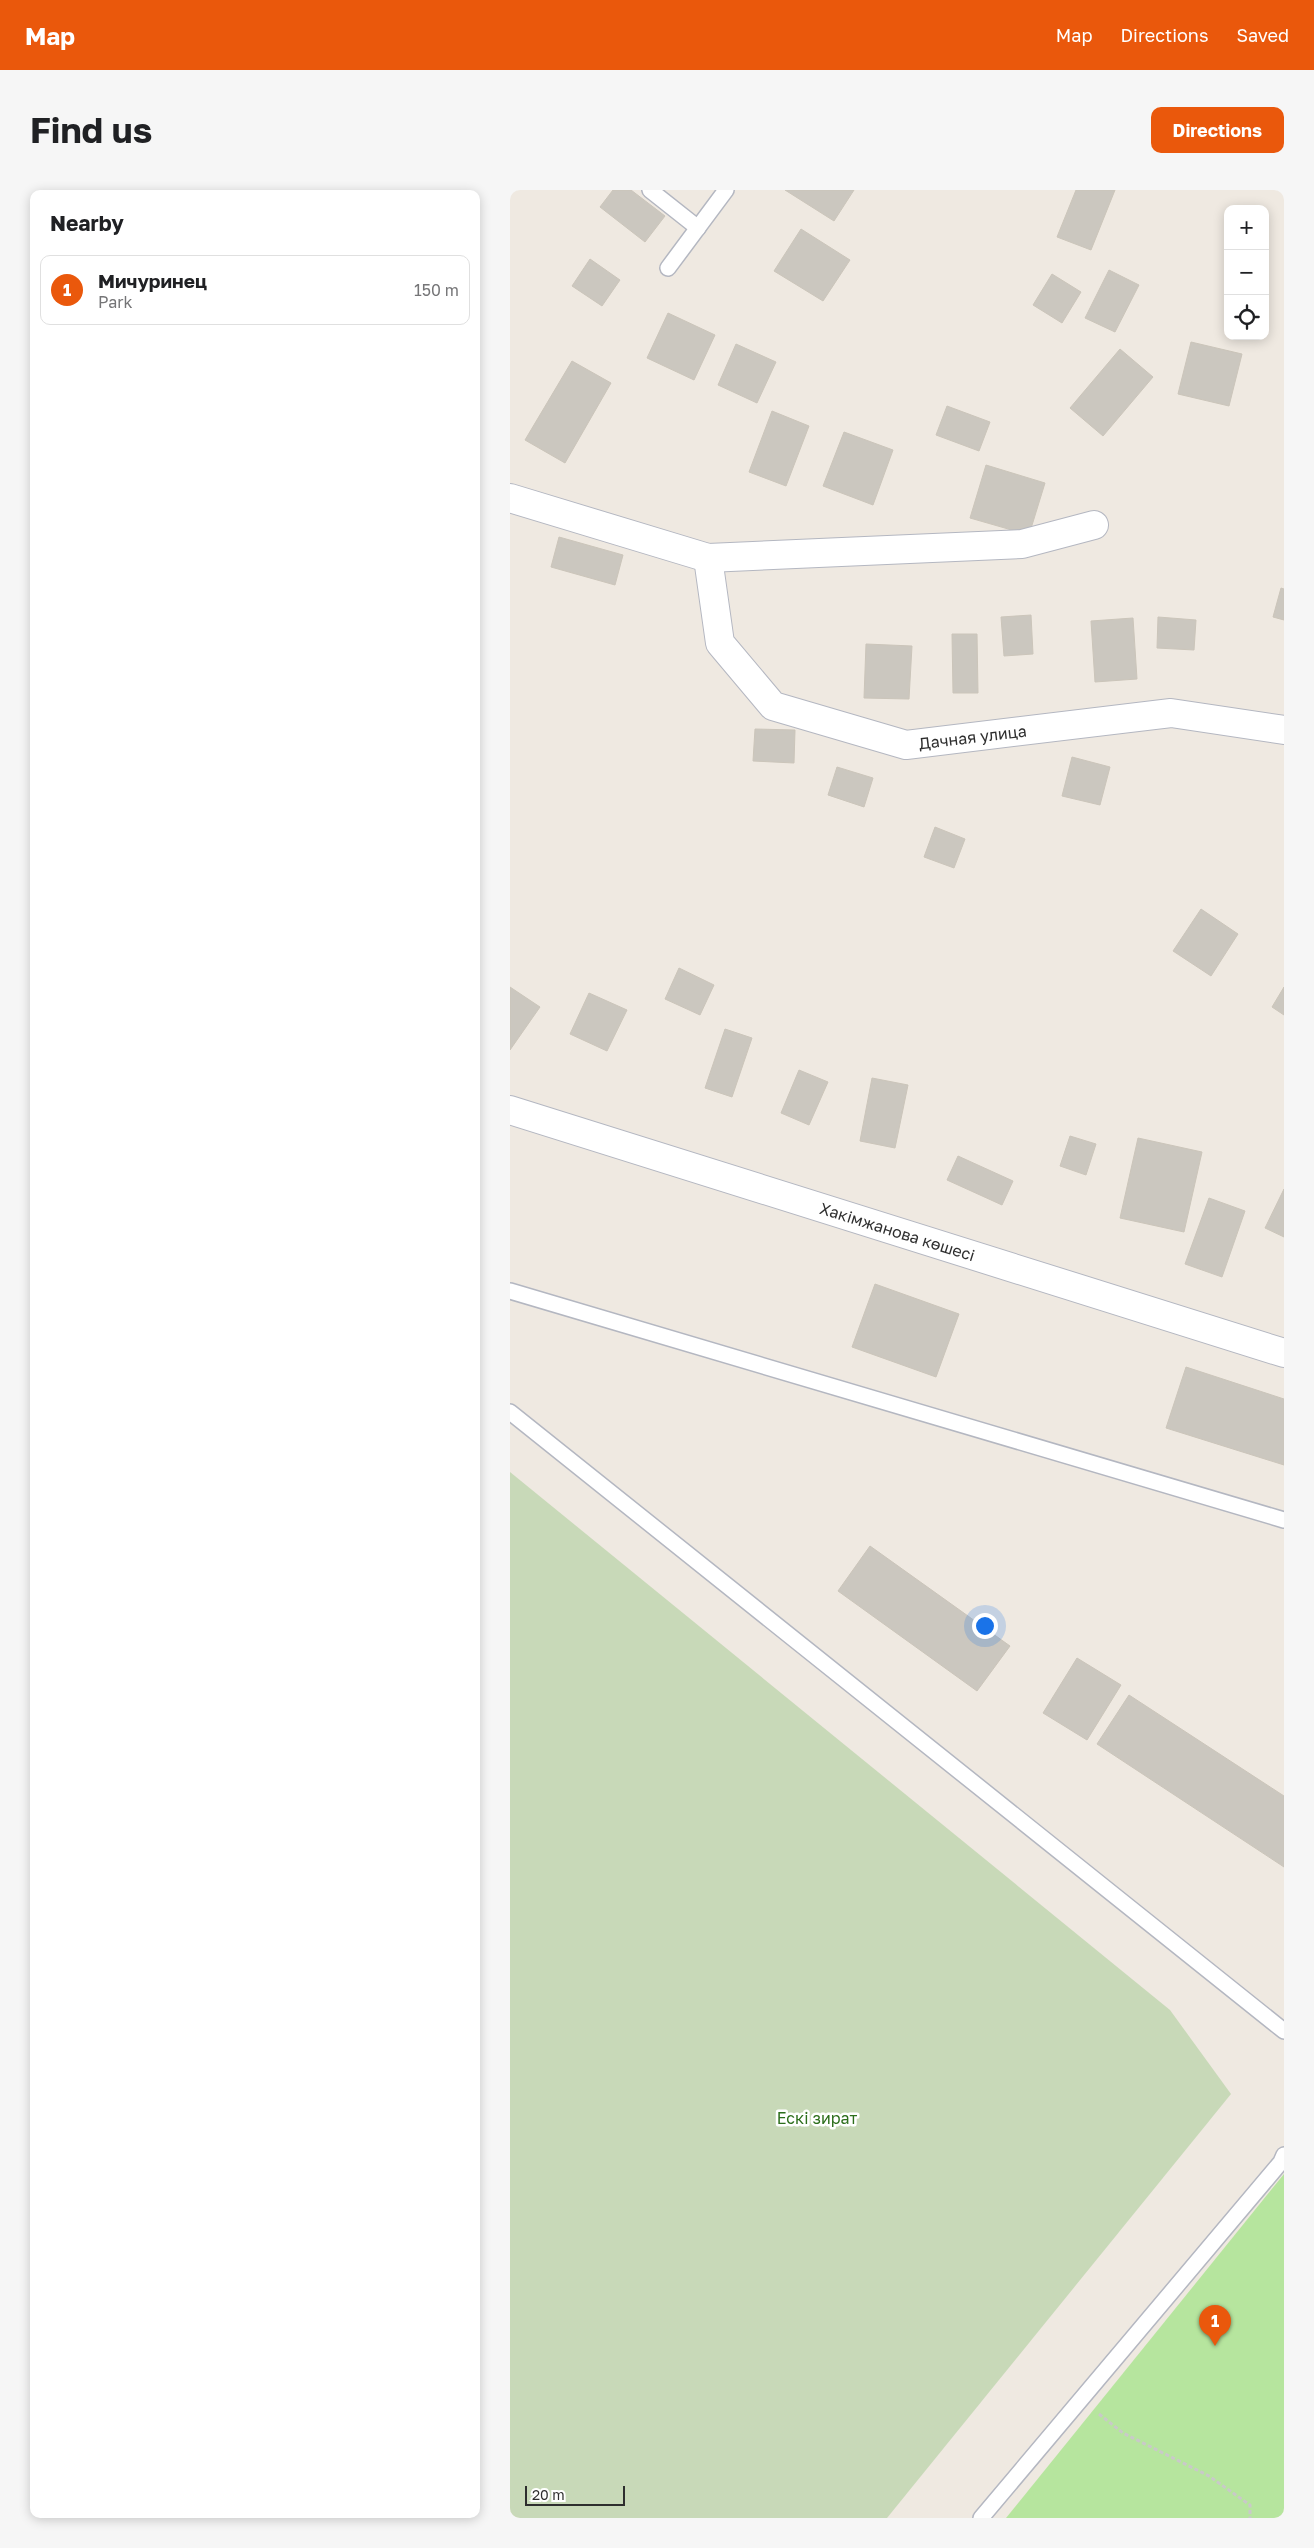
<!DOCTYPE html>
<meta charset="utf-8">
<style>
body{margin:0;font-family:"Golos Text",sans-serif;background:#f6f6f6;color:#202124}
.controls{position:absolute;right:15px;top:15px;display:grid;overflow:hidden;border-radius:10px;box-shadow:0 2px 12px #0003}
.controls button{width:45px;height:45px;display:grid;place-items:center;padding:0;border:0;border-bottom:1px solid #e0e0e0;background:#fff;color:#202124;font:25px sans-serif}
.scale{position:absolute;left:15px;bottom:12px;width:100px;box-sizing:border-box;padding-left:5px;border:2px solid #2e2e2e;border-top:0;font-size:14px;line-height:18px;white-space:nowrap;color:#2e2e2e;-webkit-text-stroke:4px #fff;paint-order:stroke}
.you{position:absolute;left:474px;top:1435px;width:18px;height:18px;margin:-12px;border:4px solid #fff;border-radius:50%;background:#1a73e8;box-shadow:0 0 0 8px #1a73e833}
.badge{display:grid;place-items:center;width:32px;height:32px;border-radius:50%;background:#ea580c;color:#fff;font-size:16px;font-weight:700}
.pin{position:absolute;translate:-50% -41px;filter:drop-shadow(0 1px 2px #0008)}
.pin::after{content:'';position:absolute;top:26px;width:18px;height:15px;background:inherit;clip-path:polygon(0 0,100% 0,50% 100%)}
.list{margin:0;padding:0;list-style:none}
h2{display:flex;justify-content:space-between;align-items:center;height:65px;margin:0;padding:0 20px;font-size:21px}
h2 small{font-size:16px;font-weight:400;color:#757577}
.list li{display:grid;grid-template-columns:32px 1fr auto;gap:15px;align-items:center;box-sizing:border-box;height:70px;margin:0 10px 10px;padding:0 10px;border:1px solid #e0e0e0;border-radius:10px}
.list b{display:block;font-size:19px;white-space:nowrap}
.list p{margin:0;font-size:16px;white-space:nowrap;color:#757577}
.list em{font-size:16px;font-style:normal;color:#757577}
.icon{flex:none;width:28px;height:28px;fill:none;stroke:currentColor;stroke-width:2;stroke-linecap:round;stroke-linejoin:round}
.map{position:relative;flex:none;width:774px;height:2328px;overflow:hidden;border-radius:10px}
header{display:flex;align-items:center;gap:30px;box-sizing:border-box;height:70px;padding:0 25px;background:#ea580c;color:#fff}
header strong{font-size:24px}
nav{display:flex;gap:28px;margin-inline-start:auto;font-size:18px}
.intro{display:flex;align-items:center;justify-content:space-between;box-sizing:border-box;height:120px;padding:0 30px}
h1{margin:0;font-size:35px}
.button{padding:12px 22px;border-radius:10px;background:#ea580c;color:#fff;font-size:18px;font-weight:700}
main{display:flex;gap:30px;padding:0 30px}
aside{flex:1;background:#fff;border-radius:10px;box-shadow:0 2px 12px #0003}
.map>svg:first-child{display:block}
.green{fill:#b6e59e}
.cemetery{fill:#c8d9b8}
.building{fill:#cbc7bf;stroke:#cbc5ba}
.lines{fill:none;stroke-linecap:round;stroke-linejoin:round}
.service-casing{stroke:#b4b7c1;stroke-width:18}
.minor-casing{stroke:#b4b7c1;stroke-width:30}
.path{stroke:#c9c9c9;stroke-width:3;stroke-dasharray:4 2.5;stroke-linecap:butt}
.service{stroke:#fff;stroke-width:15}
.minor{stroke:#fff;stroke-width:28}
.labels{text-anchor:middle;stroke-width:5;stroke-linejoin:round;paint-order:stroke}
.street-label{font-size:16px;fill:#2e2e2e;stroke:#fff}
.park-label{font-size:16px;fill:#2c6e1b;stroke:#fff}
</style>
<header>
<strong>Map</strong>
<nav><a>Map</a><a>Directions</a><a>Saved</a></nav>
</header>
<div class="intro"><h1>Find us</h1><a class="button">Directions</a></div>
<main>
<aside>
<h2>Nearby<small></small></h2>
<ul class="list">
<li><span class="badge">1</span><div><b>Мичуринец</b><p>Park</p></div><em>150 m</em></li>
</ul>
</aside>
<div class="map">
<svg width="774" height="2328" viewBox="0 0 774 2328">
<rect width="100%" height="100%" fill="#efe9e1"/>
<polygon class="green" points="774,1984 774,2328 496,2328"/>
<polygon class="cemetery" points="0,1282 660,1820 721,1904 377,2328 0,2328"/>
<g class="building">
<polygon points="103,0 121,0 155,26 135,52 90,17"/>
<polygon points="275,0 344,0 324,31"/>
<polygon points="566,0 605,0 581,60 547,47"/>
<polygon points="291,39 340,70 313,111 264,81"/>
<polygon points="80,69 110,90 92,116 62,96"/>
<polygon points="599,80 629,95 605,142 575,128"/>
<polygon points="542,84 571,102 552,133 523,115"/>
<polygon points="158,123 205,145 184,190 137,168"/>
<polygon points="681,152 732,164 719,216 668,204"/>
<polygon points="226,154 266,172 247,213 208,195"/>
<polygon points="610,159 643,187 593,246 560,218"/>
<polygon points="62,171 101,193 55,273 15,250"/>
<polygon points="437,216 480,232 469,261 426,245"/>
<polygon points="262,221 299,236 276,296 239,282"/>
<polygon points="334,242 383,260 363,315 313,296"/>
<polygon points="476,275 535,293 519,345 460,328"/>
<polygon points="49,347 113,365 105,395 41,377"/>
<polygon points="771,398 774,399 774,430 763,427"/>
<polygon points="521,425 523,464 494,466 491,427"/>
<polygon points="648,427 686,430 684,460 647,458"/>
<polygon points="623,428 627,489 585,492 581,431"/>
<polygon points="442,444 467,444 468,503 443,503"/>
<polygon points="356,454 402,456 399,509 354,508"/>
<polygon points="245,539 285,540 284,573 243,571"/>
<polygon points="562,567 600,577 590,615 552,606"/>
<polygon points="327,577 363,588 354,617 318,605"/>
<polygon points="425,637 455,649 444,678 414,667"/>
<polygon points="691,719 728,744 701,786 663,761"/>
<polygon points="169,778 204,795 190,825 155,809"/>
<polygon points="0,797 30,817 0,860"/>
<polygon points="774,797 774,825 762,817"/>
<polygon points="79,803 117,820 97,861 60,844"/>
<polygon points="215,839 242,848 222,907 195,898"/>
<polygon points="289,880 318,892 299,935 271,923"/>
<polygon points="362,888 398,895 385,958 350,951"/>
<polygon points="560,946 586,954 576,985 550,976"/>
<polygon points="628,948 692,962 674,1042 610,1028"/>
<polygon points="448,966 503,991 492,1015 437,990"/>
<polygon points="774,999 774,1047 755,1038"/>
<polygon points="699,1008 735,1021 712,1087 675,1074"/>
<polygon points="365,1094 449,1124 426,1187 342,1157"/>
<polygon points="676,1177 774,1209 774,1275 656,1238"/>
<polygon points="360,1356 500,1456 467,1501 328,1401"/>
<polygon points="567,1468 611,1495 577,1550 533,1523"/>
<polygon points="619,1505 774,1606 774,1677 587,1554"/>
</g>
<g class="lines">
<g class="service-casing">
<g id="service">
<polyline points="140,0 188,38"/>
<polyline points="158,78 216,0"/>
<polyline points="0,1101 774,1330"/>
<polyline points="0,1222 774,1841"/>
<polyline points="471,2328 771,1972 774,1965"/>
</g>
</g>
<g class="minor-casing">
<g id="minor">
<polyline points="0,308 198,368 512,354 584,335"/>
<path id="s1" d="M 198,368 L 210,453 L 263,516 L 396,555 L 661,523 L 774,540"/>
<path id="s2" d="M 0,920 L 774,1163"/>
</g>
</g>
<polyline class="path" points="589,2224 613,2243 699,2286 740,2315 740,2328"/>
<use href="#service" class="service"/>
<use href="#minor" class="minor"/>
</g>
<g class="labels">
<g class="street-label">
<text dy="6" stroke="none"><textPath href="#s1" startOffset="374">Дачная улица</textPath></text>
<text dy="6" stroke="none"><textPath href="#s2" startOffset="406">Хакімжанова көшесі</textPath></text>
</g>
<g class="park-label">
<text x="307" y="1934">Ескі зират</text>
</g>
</g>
</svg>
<div class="controls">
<button>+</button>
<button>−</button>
<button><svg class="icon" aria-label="locate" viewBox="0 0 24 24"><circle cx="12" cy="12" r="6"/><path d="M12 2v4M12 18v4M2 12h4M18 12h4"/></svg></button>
</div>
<div class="scale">20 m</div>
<div class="you"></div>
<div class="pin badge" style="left:705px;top:2156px">1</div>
</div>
</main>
